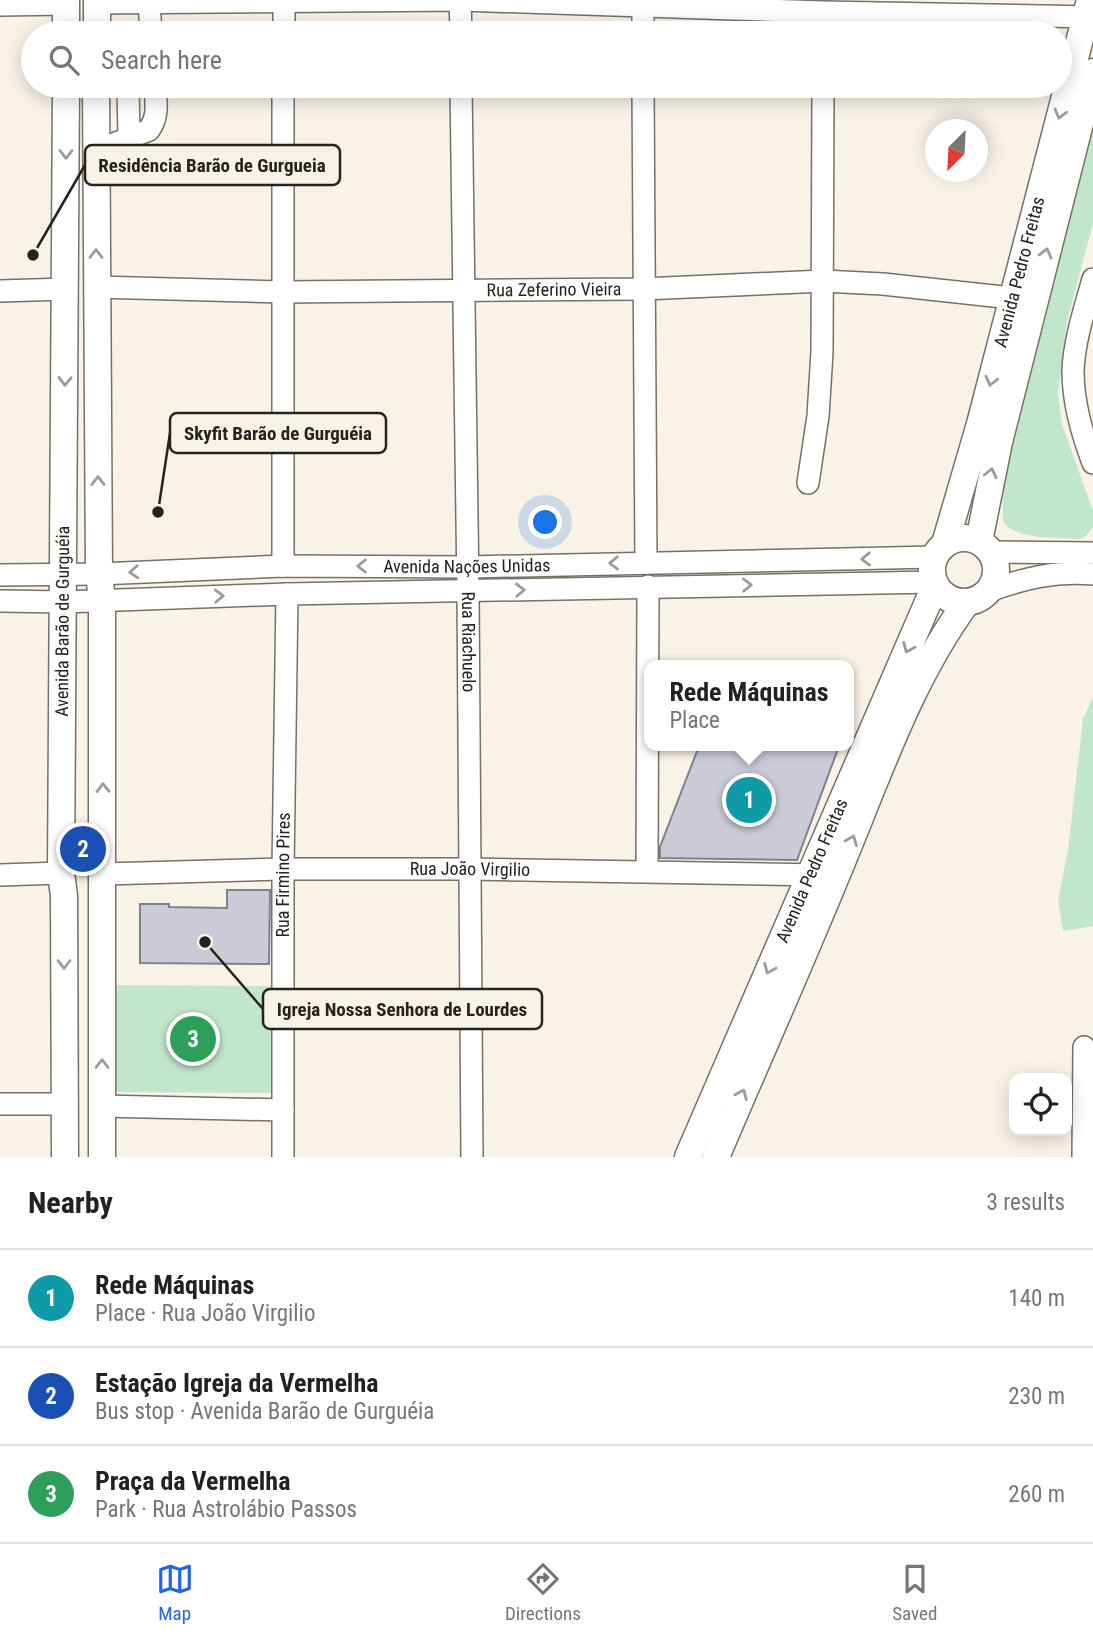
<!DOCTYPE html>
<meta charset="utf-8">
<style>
body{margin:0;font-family:"Roboto Condensed",sans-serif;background:#f6f6f6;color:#222}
.controls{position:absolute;right:21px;bottom:21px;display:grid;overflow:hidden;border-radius:14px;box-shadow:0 4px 18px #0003}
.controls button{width:63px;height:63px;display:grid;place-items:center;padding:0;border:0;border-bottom:2px solid #e0e0e0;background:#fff;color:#222;font:35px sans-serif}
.compass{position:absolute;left:925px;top:119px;width:63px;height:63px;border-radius:50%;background:#fff;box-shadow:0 4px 18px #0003;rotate:204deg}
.you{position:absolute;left:546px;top:523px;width:24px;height:24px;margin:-18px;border:5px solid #fff;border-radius:50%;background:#1a73e8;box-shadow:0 0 0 10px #1a73e833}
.badge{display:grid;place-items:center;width:46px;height:46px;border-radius:50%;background:#2563eb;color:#fff;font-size:23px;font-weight:700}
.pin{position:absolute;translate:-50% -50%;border:4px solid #fff;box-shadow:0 2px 7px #0006}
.popup{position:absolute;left:644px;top:660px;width:210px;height:91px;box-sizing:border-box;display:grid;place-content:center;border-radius:14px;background:#fff;filter:drop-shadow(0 2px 5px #0005);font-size:23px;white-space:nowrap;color:#767676}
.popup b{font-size:26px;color:#222}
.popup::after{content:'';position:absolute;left:50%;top:100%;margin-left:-14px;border:14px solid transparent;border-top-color:#fff}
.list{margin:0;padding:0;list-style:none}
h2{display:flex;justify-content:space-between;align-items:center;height:91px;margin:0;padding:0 28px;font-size:30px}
h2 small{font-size:23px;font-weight:400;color:#767676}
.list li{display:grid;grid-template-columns:46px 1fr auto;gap:21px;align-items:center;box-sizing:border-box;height:98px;padding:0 28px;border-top:2px solid #e0e0e0}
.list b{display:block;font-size:26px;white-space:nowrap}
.list p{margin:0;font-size:23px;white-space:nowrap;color:#767676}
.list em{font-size:23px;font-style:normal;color:#767676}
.icon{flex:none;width:38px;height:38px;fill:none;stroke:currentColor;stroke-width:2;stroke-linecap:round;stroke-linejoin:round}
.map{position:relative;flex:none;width:1093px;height:1157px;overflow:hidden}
.search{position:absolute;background:#fff;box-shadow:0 4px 18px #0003;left:21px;right:21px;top:21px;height:77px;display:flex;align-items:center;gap:18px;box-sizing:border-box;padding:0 24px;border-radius:38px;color:#767676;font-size:26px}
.sheet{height:385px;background:#fff}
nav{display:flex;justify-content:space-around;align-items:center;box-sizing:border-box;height:98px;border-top:2px solid #e0e0e0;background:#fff;font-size:19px;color:#767676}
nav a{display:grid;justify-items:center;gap:4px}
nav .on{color:#2563eb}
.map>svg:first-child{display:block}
.green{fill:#c2e6cc}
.building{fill:#cbcbd7;stroke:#81818c;stroke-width:2}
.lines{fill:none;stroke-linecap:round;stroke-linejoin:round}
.minor-casing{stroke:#767167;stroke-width:24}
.major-casing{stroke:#767167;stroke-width:29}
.minor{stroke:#fff;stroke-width:21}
.major{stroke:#fff;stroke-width:26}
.oneway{stroke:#9d9c9a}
.labels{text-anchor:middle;stroke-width:5;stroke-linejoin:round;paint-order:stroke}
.street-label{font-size:18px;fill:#25231f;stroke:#f9f2e7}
.leader{fill:none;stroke:#25231f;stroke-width:2.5}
.callout-dot{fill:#25231f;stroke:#f9f2e7;stroke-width:2.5}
.callout{fill:#f9f2e7;stroke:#25231f;stroke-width:2.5}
.callout-label{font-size:19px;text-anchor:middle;font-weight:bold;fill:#25231f}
</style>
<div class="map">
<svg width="1093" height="1157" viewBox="0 0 1093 1157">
<rect width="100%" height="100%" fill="#f9f2e7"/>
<g class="green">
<path d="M 1093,129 L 1093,223 L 1067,322 L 1058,395 L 1062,424 L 1093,511 L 1093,527 L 1086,536 L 1080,539 C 1058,537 1015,541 1003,521 L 1002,479 Z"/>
<polygon points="1093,697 1093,926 1063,931 1058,900 1068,851 1083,719"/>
<polygon points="114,985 272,986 272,1093 114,1092"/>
</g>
<g class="building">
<polygon points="699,746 839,746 797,860 660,858 660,847"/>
<polygon points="227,890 270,890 269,964 140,963 140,904 169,904 169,907 227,908"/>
</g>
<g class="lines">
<g class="minor-casing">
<g id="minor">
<polyline points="460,0 461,33"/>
<polyline points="643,0 643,33"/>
<polyline points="97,3 460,0 823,12 1093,17"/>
<polyline points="149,3 151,33"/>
<polyline points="0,5 66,4"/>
<polyline points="284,33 284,0"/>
<polyline points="128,86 129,138"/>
<path id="s1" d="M 461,86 L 468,592 L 472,1157"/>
<polyline points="643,86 646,563"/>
<path d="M 96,151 L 149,130 C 159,116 156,103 155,86"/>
<path d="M 1093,279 C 1085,308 1074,341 1073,371 C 1073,403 1082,433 1093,463"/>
<path id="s2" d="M 96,287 L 282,292 L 643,289 L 823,281 L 883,284 L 1012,298"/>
<polyline points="0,291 66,289"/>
<polyline points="808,483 818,416 822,352 823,86"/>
<polyline points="990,552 1093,553"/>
<polyline points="283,566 283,86"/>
<path id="s3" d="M 0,575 L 99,574 L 283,566 L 468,567 L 934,557"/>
<path d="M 989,591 C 1025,578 1054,571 1093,574"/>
<polyline points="0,601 64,602 287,594 934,582"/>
<polyline points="647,871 648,586"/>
<path id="s4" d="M 104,874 L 283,869 L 471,869 L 824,875"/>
<polyline points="0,875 61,873"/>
<polyline points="0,1104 64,1104"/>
<polyline points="102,1106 283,1110"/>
<path id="s5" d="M 283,1157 L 283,869 L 287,594"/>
<polyline points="1083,1157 1084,1047"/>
</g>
</g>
<g class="major-casing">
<g id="major">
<polyline points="66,0 66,33"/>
<polyline points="97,33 97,0"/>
<polyline points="96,86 99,574 102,600 102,1157"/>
<circle cx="964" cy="570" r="32"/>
<polyline points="979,541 999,442 1093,72"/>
<path id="s6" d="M 945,544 L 980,424 L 1090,0"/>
<path id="s7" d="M 65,1157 L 64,896 L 61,873 L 66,86"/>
<path id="s8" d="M 688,1157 L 935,586"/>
<path d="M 716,1157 C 756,1063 798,969 837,874 C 876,782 907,684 967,602"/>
</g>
</g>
<use href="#minor" class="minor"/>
<use href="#major" class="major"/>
</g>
<defs><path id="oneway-chevron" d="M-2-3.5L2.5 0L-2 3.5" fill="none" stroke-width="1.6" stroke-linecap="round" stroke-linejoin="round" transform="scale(1.75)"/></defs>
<g class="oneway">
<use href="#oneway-chevron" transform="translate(1060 114) rotate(105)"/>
<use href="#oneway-chevron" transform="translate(66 154) rotate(90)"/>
<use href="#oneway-chevron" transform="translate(1046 253) rotate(-75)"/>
<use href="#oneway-chevron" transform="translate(96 254) rotate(-90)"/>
<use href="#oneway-chevron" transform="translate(65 381) rotate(91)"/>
<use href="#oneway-chevron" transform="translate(991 381) rotate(104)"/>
<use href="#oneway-chevron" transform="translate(991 473) rotate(-77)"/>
<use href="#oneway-chevron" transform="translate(98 481) rotate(-90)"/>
<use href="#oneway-chevron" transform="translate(866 559) rotate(179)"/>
<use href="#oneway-chevron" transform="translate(614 563) rotate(179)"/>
<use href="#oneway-chevron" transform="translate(362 566) rotate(-180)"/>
<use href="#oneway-chevron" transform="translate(134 572) rotate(177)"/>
<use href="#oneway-chevron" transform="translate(747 585) rotate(-1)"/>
<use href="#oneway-chevron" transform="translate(520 590) rotate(-2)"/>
<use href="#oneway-chevron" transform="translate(219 596) rotate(-2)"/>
<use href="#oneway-chevron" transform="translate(908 648) rotate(113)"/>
<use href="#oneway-chevron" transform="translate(103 788) rotate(-91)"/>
<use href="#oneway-chevron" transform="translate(852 840) rotate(-68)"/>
<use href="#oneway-chevron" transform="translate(64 964) rotate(90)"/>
<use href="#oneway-chevron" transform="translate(769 969) rotate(113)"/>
<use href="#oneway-chevron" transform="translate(102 1064) rotate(-90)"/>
<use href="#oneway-chevron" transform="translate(742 1094) rotate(-67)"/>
</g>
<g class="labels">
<g class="street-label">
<text dy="6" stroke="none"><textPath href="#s6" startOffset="282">Avenida Pedro Freitas</textPath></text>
<text dy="6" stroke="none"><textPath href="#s2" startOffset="458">Rua Zeferino Vieira</textPath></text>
<text dy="6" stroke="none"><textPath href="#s3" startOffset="467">Avenida Nações Unidas</textPath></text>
<text dy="6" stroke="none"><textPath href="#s7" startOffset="536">Avenida Barão de Gurguéia</textPath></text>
<text dy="6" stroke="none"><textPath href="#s1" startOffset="556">Rua Riachuelo</textPath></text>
<text dy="6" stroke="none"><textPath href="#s4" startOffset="366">Rua João Virgilio</textPath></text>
<text dy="6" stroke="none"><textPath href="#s8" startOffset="312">Avenida Pedro Freitas</textPath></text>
<text dy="6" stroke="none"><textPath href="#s5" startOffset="282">Rua Firmino Pires</textPath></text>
</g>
</g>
<path class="leader" d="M33 255L85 165M158 512L170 433M205 942L263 1009"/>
<g class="callout-dot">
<circle cx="33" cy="255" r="7"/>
<circle cx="158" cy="512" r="7"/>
<circle cx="205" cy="942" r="7"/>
</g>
<g class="callout">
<rect x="85" y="145" width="255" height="40" rx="7"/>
<rect x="170" y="413" width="216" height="40" rx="7"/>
<rect x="263" y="989" width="279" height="40" rx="7"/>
</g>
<g class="callout-label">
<text x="212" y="172">Residência Barão de Gurgueia</text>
<text x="278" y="440">Skyfit Barão de Gurguéia</text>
<text x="402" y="1016">Igreja Nossa Senhora de Lourdes</text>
</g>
</svg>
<div class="controls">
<button><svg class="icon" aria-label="locate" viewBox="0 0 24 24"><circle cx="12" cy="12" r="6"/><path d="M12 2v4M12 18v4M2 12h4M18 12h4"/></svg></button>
</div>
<svg class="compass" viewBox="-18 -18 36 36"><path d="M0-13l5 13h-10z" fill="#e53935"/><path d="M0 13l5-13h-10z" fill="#767676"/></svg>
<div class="you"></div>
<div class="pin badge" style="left:749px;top:800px;background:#0f9aa8">1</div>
<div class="popup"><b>Rede Máquinas</b>Place</div>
<div class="pin badge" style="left:83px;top:849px;background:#1a4fb4">2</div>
<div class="pin badge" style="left:193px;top:1039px;background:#2e9e5b">3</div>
<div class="search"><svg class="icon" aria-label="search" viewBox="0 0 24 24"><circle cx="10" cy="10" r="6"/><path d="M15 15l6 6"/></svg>Search here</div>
</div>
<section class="sheet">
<h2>Nearby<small>3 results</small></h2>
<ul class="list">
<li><span class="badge" style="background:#0f9aa8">1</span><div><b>Rede Máquinas</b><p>Place · Rua João Virgilio</p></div><em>140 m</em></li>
<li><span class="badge" style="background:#1a4fb4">2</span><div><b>Estação Igreja da Vermelha</b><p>Bus stop · Avenida Barão de Gurguéia</p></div><em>230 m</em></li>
<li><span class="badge" style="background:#2e9e5b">3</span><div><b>Praça da Vermelha</b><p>Park · Rua Astrolábio Passos</p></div><em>260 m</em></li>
</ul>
</section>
<nav>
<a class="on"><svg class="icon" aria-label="map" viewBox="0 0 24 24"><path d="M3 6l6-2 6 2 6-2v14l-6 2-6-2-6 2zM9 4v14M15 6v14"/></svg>Map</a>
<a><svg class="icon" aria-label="directions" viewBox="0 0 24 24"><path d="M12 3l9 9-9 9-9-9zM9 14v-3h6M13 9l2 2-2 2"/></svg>Directions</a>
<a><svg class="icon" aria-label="saved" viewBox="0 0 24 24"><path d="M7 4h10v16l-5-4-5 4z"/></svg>Saved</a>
</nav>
